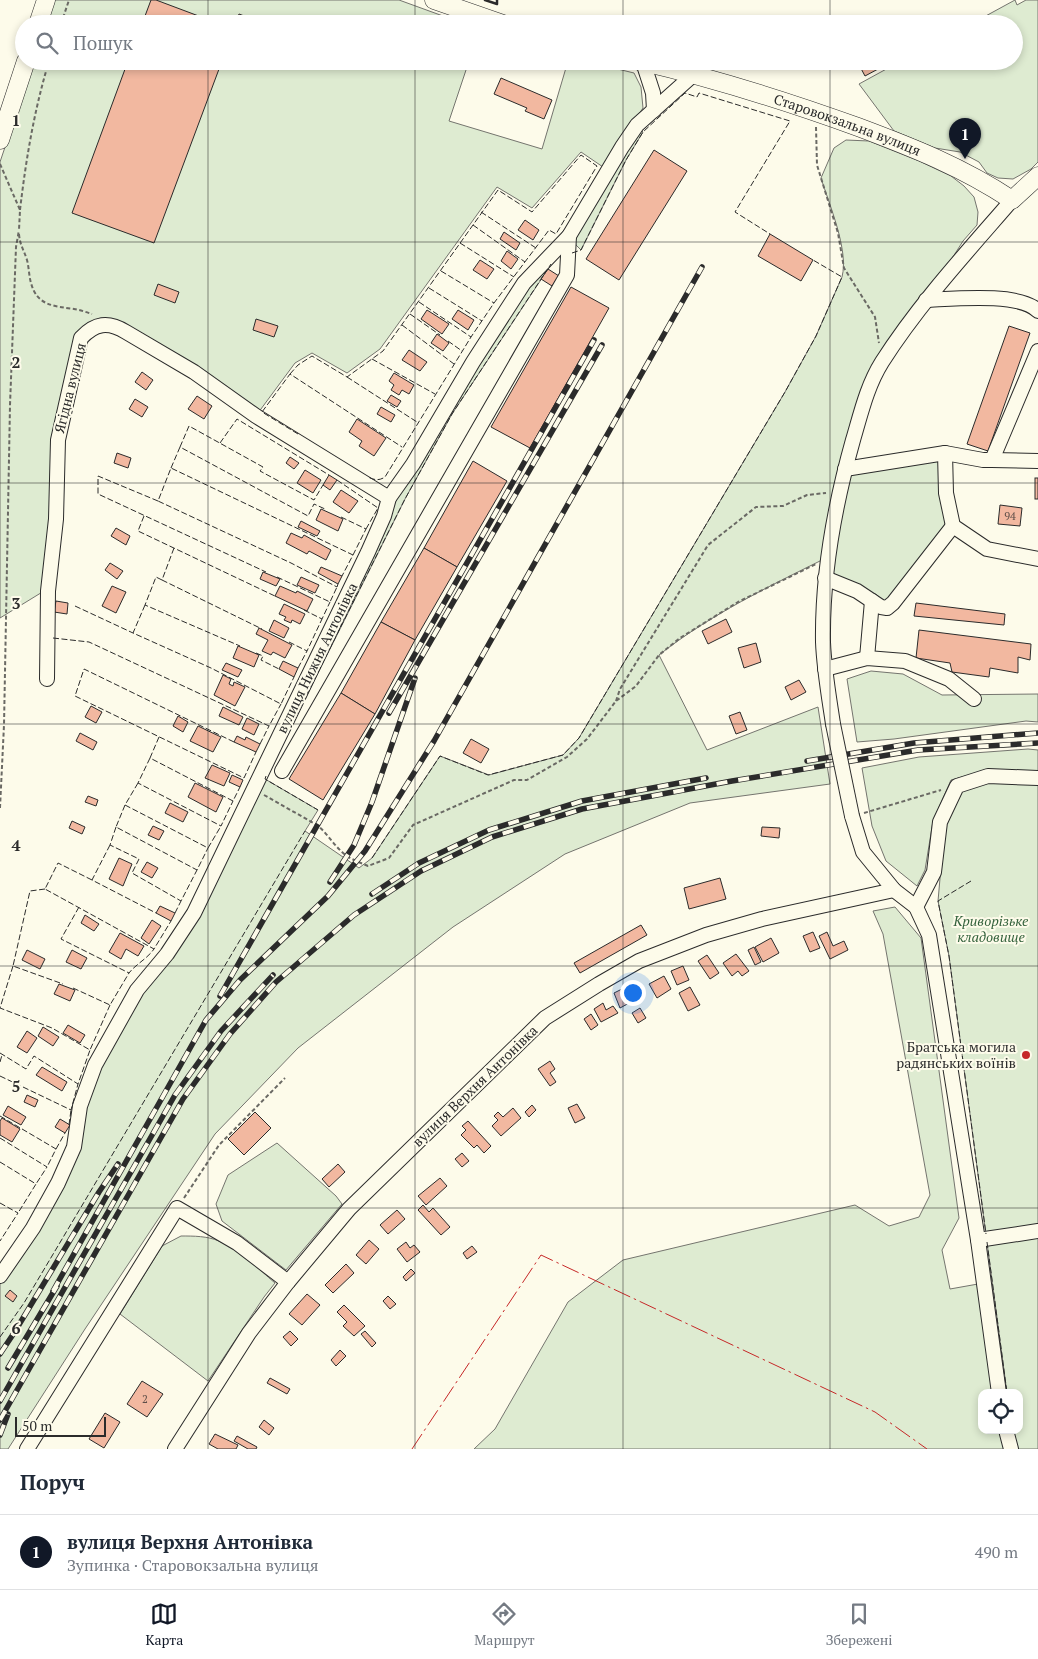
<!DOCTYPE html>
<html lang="uk">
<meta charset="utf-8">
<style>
body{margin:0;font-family:"PT Serif",serif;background:#f2f2f3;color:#1f2937}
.controls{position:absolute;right:15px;bottom:15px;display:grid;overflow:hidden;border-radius:10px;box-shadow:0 2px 8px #0003}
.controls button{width:45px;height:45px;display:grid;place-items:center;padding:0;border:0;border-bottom:1px solid #e0e1e3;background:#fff;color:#1f2937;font:25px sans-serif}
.scale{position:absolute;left:15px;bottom:12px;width:91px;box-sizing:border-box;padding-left:5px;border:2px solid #2b2b2b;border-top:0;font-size:14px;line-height:18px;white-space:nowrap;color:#2b2b2b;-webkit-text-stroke:4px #fdfbea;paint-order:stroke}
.you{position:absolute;left:632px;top:992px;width:18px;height:18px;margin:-12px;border:4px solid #fff;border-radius:50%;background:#1a73e8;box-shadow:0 0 0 8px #1a73e833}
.badge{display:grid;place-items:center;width:32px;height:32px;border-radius:50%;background:#111827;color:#fff;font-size:16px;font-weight:700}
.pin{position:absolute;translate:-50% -41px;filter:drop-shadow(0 1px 2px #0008)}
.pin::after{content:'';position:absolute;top:26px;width:18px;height:15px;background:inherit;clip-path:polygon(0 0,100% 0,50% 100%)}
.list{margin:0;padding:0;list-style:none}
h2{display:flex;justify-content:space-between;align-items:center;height:65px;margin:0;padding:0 20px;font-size:21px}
h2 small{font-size:16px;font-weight:400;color:#747a83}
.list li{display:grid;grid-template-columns:32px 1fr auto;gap:15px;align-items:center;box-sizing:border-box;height:75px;padding:0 20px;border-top:1px solid #e0e1e3}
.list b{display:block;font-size:19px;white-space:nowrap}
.list p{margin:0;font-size:16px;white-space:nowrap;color:#747a83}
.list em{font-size:16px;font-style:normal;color:#747a83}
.icon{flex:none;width:28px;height:28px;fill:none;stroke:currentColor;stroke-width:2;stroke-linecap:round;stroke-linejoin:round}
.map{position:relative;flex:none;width:1038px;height:1449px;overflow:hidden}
.search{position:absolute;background:#fff;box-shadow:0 2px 8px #0003;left:15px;right:15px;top:15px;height:55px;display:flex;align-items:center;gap:12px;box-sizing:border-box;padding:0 18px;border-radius:28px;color:#747a83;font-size:19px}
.sheet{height:140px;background:#fff}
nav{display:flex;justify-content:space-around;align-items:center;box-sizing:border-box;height:70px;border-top:1px solid #e0e1e3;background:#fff;font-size:14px;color:#747a83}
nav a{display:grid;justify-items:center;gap:2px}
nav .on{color:#111827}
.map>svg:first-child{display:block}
.green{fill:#deebd1;stroke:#74746e}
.building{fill:#f2b8a0;stroke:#2b2b2b}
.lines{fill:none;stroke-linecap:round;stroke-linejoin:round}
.minor-casing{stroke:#2b2b2b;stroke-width:16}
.major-casing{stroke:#2b2b2b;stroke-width:19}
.path{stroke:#6a6964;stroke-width:2;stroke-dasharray:4 2.5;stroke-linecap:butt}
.minor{stroke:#fdfbea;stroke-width:14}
.major{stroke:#fdfbea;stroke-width:18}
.rail-casing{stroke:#2b2b2b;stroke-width:5.5}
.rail{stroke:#fdfbea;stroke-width:4;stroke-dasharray:11;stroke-linecap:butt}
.minor-bridge-casing{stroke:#2b2b2b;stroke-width:16;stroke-linecap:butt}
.minor-bridge{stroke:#fdfbea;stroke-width:14}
.fence{stroke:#2b2b2b;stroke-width:1;stroke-dasharray:6 2.5;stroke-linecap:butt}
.wall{stroke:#2b2b2b;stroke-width:2.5}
.power{stroke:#c62828;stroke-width:1;stroke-dasharray:18 4 2.5 4;stroke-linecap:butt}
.grid{fill:none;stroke:#2b2b2b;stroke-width:1;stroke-opacity:0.55}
.poi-dot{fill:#c62828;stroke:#fdfbea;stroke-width:2}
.labels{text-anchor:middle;stroke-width:4;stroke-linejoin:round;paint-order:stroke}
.number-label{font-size:11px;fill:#5d4e48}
.street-label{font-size:14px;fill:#2b2b2b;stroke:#fdfbea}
.park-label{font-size:14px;font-style:italic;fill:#34623c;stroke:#fdfbea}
.poi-label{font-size:14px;fill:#2b2b2b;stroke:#fdfbea;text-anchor:end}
.grid-label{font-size:16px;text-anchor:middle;font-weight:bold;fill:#2b2b2b;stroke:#fdfbea;stroke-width:4;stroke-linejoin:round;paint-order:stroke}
</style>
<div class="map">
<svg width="1038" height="1449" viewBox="0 0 1038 1449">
<rect width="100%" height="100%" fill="#fdfbea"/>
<g class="green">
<polygon points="54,0 399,0 465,24 46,24"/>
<polygon points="1015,0 1017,5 1026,0 1038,0 1038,162 1031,169 1013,179 998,178 987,173 979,162 960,152 935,148 894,131 859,84 901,61 1014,61 1014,24 971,24"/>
<polygon points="34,61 469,61 449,121 542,149 568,61 585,61 634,73 641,87 643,108 603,167 581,152 532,208 497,187 380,349 347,373 312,353 295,363 258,413 197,369 91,324 53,481 44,591 0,618 0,162"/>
<polygon points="639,128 643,132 626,160 581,250 576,245 573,237"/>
<path d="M 846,140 L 869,141 L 919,161 L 951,176 L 964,186 L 974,197 L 978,212 L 977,225 L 963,241 L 926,300 L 882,363 L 845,468 L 945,453 L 953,526 L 887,608 L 825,578 L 828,557 C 770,586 711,614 659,655 L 707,750 L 818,707 L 830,784 L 690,803 L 565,854 L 453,927 L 298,1048 L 215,1134 L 85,1329 L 8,1449 L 0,1449 L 0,1281 L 35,1229 L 98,1066 L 140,992 L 171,956 L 394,501 L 527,285 L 556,257 L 452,414 L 405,499 L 265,779 L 318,810 L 305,831 L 359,868 L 372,858 L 440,756 L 489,775 L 563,755 L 579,738 L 785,392 L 816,336 L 842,277 C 849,250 829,204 821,178 L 834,148 Z"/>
<polygon points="871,671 903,674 942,695 1038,694 1038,722 1026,721 894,739 857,742 847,679"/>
<polygon points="1028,749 1038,750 1038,771 988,770 951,780 933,821 925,870 917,886 886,861 872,826 862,768 919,757"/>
<polygon points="989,781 1038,784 1038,1449 1018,1449 1013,1430 1019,1430 1019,1393 1007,1393 949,956 938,901 945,822 960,791"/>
<polygon points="895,907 921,938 959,1218 942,1250 950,1289 978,1284 993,1393 982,1393 982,1430 999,1430 1004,1449 474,1449 495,1429 568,1302 623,1260 855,1205 889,1226 919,1217 930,1195 883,934 873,911"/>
<polygon points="277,1143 336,1196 342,1204 286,1270 222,1221 216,1204 228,1175"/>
<path d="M 181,1236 C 194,1236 207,1236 219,1241 C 241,1249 258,1269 275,1283 L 264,1297 L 208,1381 L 120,1314 L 162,1246 Z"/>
</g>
<g class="building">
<polygon points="151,0 156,0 220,24 142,24"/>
<polygon points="239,14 265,24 235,24"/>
<polygon points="128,61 222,61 154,243 72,213"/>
<polygon points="857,61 893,61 865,76"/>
<polygon points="501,78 552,100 544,119 525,111 527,108 494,94"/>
<polygon points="654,150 687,171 619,280 586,259"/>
<polygon points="525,220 539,230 533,240 518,230"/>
<polygon points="504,232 520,243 516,250 500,239"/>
<polygon points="770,234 813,260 801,281 758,256"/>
<polygon points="507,251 518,259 511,269 501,261"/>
<polygon points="480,260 494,269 487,279 473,270"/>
<polygon points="548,269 559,276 552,286 541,279"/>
<polygon points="158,284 179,292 175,303 154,295"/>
<polygon points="571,287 609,308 530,448 491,427"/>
<polygon points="427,310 449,324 442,334 421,319"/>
<polygon points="458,310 474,320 468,330 452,319"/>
<polygon points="256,319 278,326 274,337 253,330"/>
<polygon points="1009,326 1030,333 988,451 967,444"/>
<polygon points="437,334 449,343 443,351 431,343"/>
<polygon points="409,350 427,362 420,371 402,360"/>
<polygon points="142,372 153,380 146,390 135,382"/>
<polygon points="394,373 414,385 409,394 402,390 399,395 391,390 394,385 389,381"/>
<polygon points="391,395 401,401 397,407 387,401"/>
<polygon points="197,396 212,406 204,419 188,409"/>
<polygon points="135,399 148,407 142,417 129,409"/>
<polygon points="381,407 395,415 391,422 377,414"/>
<polygon points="357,419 386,438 374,456 359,446 362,441 349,432"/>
<polygon points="117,453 131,458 128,468 114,463"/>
<polygon points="290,457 299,463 294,469 286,463"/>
<polygon points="473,461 507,481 457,567 424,548"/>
<polygon points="305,470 321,480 313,493 297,483"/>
<polygon points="329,475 337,480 330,490 323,485"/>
<rect x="1035" y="478" width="3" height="21"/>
<polygon points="341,490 358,501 349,513 333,502"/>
<polygon points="1000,505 1022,508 1020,526 998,524"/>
<polygon points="321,509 343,519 338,531 316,520"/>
<polygon points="301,521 320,531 317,536 298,527"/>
<polygon points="116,528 130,536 126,545 111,536"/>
<polygon points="291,533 302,538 304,535 331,550 326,560 309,551 307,554 286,543"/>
<polygon points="424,548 457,567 415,640 381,622"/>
<polygon points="110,563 123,571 117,579 105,570"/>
<polygon points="321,567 342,576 338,584 318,573"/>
<polygon points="263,572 280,579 276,586 260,579"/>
<polygon points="301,577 319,585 315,593 297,585"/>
<polygon points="112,586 126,592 116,613 102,606"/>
<polygon points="280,586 296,593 297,591 313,599 307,611 275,596"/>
<polygon points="56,601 68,603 67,614 54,612"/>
<polygon points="916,603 1005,614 1004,625 914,616"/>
<polygon points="284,604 305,614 300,624 292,620 291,623 284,620 286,617 279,614"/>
<polygon points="726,619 732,632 708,644 702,631"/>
<polygon points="274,620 289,628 284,638 269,631"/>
<polygon points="381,622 415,640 375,714 341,693"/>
<polygon points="259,628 292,645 285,658 273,652 271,655 262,651 268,640 256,634"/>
<polygon points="919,630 1031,644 1030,660 1018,657 1018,673 990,668 989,677 952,672 950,663 916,658"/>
<polygon points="756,643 761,662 744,668 738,648"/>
<polygon points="238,646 259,655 254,667 233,658"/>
<polygon points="283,661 298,668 294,677 279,669"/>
<polygon points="226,663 242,670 238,677 222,670"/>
<polygon points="223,675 231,679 229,684 233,686 234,682 245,687 235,706 214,695"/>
<polygon points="799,680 806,692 791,700 785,687"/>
<polygon points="341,693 375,714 323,800 289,779"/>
<polygon points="91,706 102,712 96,723 85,717"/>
<polygon points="223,707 243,717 239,725 219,716"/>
<polygon points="740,712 747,730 736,734 729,716"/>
<polygon points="178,716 188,722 183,732 173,726"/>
<polygon points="247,718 259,724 254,735 242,729"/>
<polygon points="198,726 221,737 213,752 190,741"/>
<polygon points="80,733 97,742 93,750 76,741"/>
<polygon points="237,736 245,740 246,737 260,744 256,752 234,742"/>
<polygon points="471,739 489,749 481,763 463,753"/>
<polygon points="212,765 230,773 224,786 205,778"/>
<polygon points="232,775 243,780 240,787 229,782"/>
<polygon points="195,783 223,797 216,812 188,797"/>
<polygon points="88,796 98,800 96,806 85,802"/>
<polygon points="170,803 188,812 183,822 165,813"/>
<polygon points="72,821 85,827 82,834 69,828"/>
<polygon points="153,826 164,831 159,840 148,835"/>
<polygon points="762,827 780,828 779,838 761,836"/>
<polygon points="119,858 132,864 123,886 109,879"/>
<polygon points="147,862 158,868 152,878 141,872"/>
<polygon points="720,878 726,899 689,909 684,888"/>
<polygon points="160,906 175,913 171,921 156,913"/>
<polygon points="85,915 99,924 94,931 81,923"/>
<polygon points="152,920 161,926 149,944 141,938"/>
<polygon points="641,925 647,935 580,973 574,963"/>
<polygon points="813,932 820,948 810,952 803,936"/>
<polygon points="827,932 833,946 844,941 848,950 830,959 819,936"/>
<polygon points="120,933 144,946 138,956 126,949 121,959 109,952"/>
<polygon points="771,938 779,953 763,962 755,947"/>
<polygon points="754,947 761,962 755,965 748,950"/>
<polygon points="27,950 45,959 40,969 22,960"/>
<polygon points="72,950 87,958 81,969 66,962"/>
<polygon points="736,954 749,971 742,976 738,971 732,976 723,963"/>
<polygon points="707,955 719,973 710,979 698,961"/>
<polygon points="683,966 689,980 677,985 671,971"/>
<polygon points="664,976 671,989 657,998 649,984"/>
<polygon points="59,984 75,990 70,1001 54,994"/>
<polygon points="626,987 633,1001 620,1008 614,993"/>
<polygon points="690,987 700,1005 688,1011 679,993"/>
<polygon points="603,1003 606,1010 613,1006 618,1013 601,1022 594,1009"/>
<polygon points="640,1008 646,1018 638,1023 632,1013"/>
<polygon points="591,1014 598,1025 591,1030 584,1019"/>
<polygon points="68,1025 85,1035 80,1043 63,1033"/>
<polygon points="43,1027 59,1037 53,1046 38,1036"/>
<polygon points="27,1031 37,1038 27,1053 17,1047"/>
<polygon points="550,1061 555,1069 550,1073 556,1082 550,1086 538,1069"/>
<polygon points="42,1067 67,1082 62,1091 36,1075"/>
<polygon points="27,1095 38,1100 35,1107 24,1102"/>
<polygon points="577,1104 585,1118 575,1123 568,1108"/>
<polygon points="532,1105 536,1110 529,1117 525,1112"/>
<polygon points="8,1106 26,1117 21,1125 3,1115"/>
<polygon points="513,1108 521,1118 501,1136 492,1126 498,1120 494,1116 498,1112 503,1117"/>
<polygon points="255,1112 271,1128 244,1155 228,1139"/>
<polygon points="2,1118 20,1129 12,1142 0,1135 0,1121"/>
<polygon points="60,1119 70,1125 65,1133 55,1127"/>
<polygon points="468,1121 491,1146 484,1153 477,1145 474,1148 461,1135 466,1130 462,1126"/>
<polygon points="462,1153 469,1161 462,1167 455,1159"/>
<polygon points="338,1164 345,1172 329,1187 322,1179"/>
<polygon points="440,1178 447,1186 426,1205 418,1196"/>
<polygon points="423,1205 429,1212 433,1208 450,1227 441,1235 418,1210"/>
<polygon points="397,1210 405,1219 388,1234 380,1225"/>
<polygon points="369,1240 379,1249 366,1264 356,1255"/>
<polygon points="406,1242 410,1248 414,1245 420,1252 407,1262 397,1249"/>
<polygon points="472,1246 477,1252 467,1259 463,1253"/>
<polygon points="346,1264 354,1273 333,1293 325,1285"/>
<polygon points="411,1269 415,1273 406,1281 403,1277"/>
<polygon points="10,1290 17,1296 13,1302 5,1296"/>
<polygon points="307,1294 320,1305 302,1325 289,1314"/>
<polygon points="388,1296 396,1304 390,1309 383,1301"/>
<polygon points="344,1305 365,1326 354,1336 343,1326 347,1322 337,1312"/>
<polygon points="290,1331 298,1339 291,1346 283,1337"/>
<polygon points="365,1331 376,1343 372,1347 361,1334"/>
<polygon points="340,1350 346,1356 336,1366 331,1360"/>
<polygon points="270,1378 290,1389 287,1394 267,1383"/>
<polygon points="142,1381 163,1394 147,1417 127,1404"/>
<polygon points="105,1413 120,1422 104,1448 89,1439"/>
<polygon points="264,1420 274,1428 269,1435 259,1427"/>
<polygon points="215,1434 238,1445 236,1449 218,1449 209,1444"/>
<polygon points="237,1436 257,1447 256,1449 248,1449 234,1441"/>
</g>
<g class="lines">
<g class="minor-casing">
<g id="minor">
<polyline points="643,62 653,93 654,110"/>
<path d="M 926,300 C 952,299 1020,292 1038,311"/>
<polyline points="945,453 946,493 953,526 987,549 1038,559"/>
<polyline points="992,460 1038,461"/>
<polyline points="845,469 945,453 983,460 992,460 1038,351"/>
<polyline points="825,578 857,591 881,607 887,608 893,603 953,526"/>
<polyline points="867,658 872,601"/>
<polyline points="825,669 867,658 905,661 949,679 974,699"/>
<path d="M 47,679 L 48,591 L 56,519 L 58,440 L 81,338 C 95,323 108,321 126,332 L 194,372 L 256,416 L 389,498"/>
<path d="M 833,724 C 829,697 824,669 823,642 C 822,576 835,504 853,440 C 861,413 867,386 882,362 C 919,304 967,252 1012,200"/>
<polyline points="282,771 567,275 569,236"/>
<polyline points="852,816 863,852 894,890 916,907 929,935 978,1240 999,1393"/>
<polyline points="916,907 934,872 940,822 957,786 988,776 1038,778"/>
<polyline points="978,1240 1038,1231"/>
<polyline points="0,1276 33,1228 58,1183 74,1147 80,1106 95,1065 137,990 167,954 194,913 368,552 384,516 389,498 413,464 473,362 524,283 569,236 622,147 637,125 693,75"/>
<polyline points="1006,1430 1011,1449"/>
<polyline points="27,1449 177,1208 237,1243 288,1282"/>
<polyline points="175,1449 249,1333 288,1282 349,1209 545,1018 599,984 639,961 706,935 762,919 894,890"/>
</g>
</g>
<g class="major-casing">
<g id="major">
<polyline points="434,0 503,24"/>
<polyline points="38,24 46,0"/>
<path id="s1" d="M 639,61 C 713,78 786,101 858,127 C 914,148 962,167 1012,200 L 1038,176"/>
<polyline points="0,140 26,61"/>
</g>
</g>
<g class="path">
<polyline points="61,24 69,0"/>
<polyline points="816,127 817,165 838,233 844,268 875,317 879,343"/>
<polyline points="0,164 20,210 19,230"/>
<path d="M 20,210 C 26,159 34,111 49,61"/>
<path d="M 19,234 C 20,246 24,250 27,260 C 29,268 29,276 31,283 C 37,306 54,306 74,309 C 80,310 86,312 92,314"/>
<polyline points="616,701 620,689 708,545 756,507 783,506 807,495 826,493"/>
<path d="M 264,795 L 317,825 C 327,833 333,844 342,852 C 349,859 359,862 368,866 L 389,858 L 413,825 L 514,780 L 527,780 L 567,757 L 587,739 L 616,701 L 636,686 L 659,655 L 680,638 L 738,602 L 816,564"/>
<polyline points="0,808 4,725 10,405 16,247 19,230"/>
<polyline points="864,813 941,790"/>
<polyline points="184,1198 219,1145 285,1078"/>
</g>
<use href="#minor" class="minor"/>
<use href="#major" class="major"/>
<g class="rail-casing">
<g id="rail">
<polyline points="389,713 602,345"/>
<polyline points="807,761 914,743 1038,733"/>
<polyline points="330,882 354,845 372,802 415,678"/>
<polyline points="372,894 419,863 489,830 582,801 706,778"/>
<polyline points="220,996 594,340"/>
<polyline points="53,1291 206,1020 240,980 328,896 365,851 434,741 702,267"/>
<polyline points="0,1354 14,1333 99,1192 118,1164"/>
<polyline points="8,1368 57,1286"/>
<polyline points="0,1401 175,1095 221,1031 273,975"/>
<polyline points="0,1420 183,1099 230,1034 276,982 354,915 421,871 492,837 582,809 732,781 918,750 1038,743"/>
<polyline points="0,1435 8,1414"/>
</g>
</g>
<use href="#rail" class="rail"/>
<g class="minor-bridge-casing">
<polyline id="minor-bridge" points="833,724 852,816"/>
</g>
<use href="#minor-bridge" class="minor-bridge"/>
<g class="fence">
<polyline points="481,212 536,248"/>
<polyline points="473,225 525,262"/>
<polyline points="460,243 514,277"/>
<polyline points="572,253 581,250 626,160 643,132 685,93 697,97 699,93 790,121 735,212 770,234"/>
<polyline points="441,271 494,303"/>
<polyline points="429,288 482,321"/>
<polyline points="419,302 471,337"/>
<polyline points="410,314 440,335"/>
<polyline points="402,325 454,364"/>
<polyline points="448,341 462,351"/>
<polyline points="372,359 435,394"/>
<path d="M 290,374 L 298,365 L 312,356 L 347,377 L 383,351 L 498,190 L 532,212 L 581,155 L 597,166 L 556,234 L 549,230 L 494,303 L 471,337 L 385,477 C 379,481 374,480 368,477"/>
<polyline points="347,377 417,422"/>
<polyline points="298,434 262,412 290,374 402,447"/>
<polyline points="220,443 237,419 329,475"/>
<polyline points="180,447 189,426 263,467 260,471 314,500 323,485"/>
<polyline points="171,468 180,447 308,516 314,504 325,509"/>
<polyline points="337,480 378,508 366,529"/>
<polyline points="158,501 98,476 98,494 266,572"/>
<polyline points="144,516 138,531 277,597"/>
<polyline points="341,517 366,529 353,555"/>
<polyline points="174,548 162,580 262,629"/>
<polyline points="277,577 330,602 337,587"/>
<polyline points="162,580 156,577 145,605 240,646"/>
<polyline points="338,584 337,587 291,563 158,501 171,468 353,555 342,576"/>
<polyline points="145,605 133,633 211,668 281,704 294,677"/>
<polyline points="75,606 133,633"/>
<polyline points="304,610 322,619 330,602"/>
<polyline points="53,638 89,642 269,726 281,704"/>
<polyline points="289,642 307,651 322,619"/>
<polyline points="256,653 263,656 261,660 279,669"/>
<polyline points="298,668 307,651"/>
<polyline points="295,718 405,499 452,414 551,264"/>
<polyline points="159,737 150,758 233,801 240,787"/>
<polyline points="234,742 84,669 75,696 244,778 256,752"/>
<polyline points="260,744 269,726"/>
<polyline points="150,758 138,783 221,826 233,801"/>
<polyline points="266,776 265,779 318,810"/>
<polyline points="138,783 125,805 208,848 221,826"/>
<polyline points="125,805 116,827 197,870 208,848"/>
<polyline points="116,827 110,845 139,859 132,873 181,901 197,870"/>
<polyline points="110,845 92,880 156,913"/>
<polyline points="372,858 440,756 488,775 563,755 579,738 785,392 816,336 842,277 813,260"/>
<polyline points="92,880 58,863 45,889 154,949 171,921"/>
<polyline points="971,881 938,901 949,956 986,1234"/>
<polyline points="45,889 30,891 13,966 63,984"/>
<path d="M 79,907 L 61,939 L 129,973 C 136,964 147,959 154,949"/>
<polyline points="175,913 181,901"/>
<polyline points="13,966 0,1008 52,1028 90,1050 110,1005"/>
<polyline points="73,988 110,1005 129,973"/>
<polyline points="0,1053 26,1069 34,1056 78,1084 90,1050"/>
<polyline points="0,1062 2,1055"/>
<polyline points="0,1076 71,1110 78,1084"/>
<polyline points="0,1116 56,1149 47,1167"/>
<polyline points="69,1125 71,1110"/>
<polyline points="0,1138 47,1167 36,1184"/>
<polyline points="56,1149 65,1133"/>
<polyline points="0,1162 36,1184 18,1213"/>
<polyline points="0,1203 18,1213 0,1241"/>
<polyline points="987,1242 1007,1393"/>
<polyline points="0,1337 24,1303 305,831"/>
</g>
<polyline class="wall" points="485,0 497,4 497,0"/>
<polyline class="power" points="412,1449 541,1255 875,1412 927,1449"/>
</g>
<path class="grid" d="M 208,0 L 208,24M 415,0 L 415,24M 623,0 L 623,24M 830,0 L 830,24M 208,61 L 208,1449M 415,61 L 415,1449M 623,61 L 623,1449M 830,61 L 830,1449M 0,242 L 1038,242M 0,483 L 1038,483M 0,724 L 1038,724M 0,966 L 1038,966M 0,1208 L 1038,1208"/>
<circle class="poi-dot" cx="1026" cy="1055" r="5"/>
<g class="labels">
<g class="number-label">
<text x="1010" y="520">94</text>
<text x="145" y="1403">2</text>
</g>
<g class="street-label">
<text dy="5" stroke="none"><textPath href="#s1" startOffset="218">Старовокзальна вулиця</textPath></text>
<text transform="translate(70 388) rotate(-76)" y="5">Ягідна вулиця</text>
<text transform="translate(317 658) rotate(-64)" y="5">вулиця Нижня Антонівка</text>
<text transform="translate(475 1086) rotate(-44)" y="5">вулиця Верхня Антонівка</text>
</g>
<g class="park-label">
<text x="991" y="926">Криворізьке<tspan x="991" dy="16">кладовище</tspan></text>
</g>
<g class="poi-label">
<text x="1016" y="1052">Братська могила<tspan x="1016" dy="16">радянських воїнів</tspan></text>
</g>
</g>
<g class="grid-label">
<text x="16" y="126">1</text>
<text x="16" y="368">2</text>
<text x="16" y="609">3</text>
<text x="16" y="851">4</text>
<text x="16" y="1092">5</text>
<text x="16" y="1334">6</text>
</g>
</svg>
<div class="controls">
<button><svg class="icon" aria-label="locate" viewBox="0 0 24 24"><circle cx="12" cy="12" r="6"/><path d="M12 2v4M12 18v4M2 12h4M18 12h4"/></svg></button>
</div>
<div class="scale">50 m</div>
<div class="you"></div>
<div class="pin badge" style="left:965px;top:159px">1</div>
<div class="search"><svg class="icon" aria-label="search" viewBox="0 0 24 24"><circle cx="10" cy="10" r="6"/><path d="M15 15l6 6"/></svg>Пошук</div>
</div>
<section class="sheet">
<h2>Поруч<small></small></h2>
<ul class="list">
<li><span class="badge">1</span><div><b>вулиця Верхня Антонівка</b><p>Зупинка · Старовокзальна вулиця</p></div><em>490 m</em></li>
</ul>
</section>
<nav>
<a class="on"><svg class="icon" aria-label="map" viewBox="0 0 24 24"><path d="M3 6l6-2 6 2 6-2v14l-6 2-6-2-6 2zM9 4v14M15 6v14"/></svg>Карта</a>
<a><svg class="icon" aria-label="directions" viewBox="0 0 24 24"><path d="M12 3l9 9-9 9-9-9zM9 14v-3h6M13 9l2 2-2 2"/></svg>Маршрут</a>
<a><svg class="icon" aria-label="saved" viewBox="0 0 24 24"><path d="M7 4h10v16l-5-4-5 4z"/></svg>Збережені</a>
</nav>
